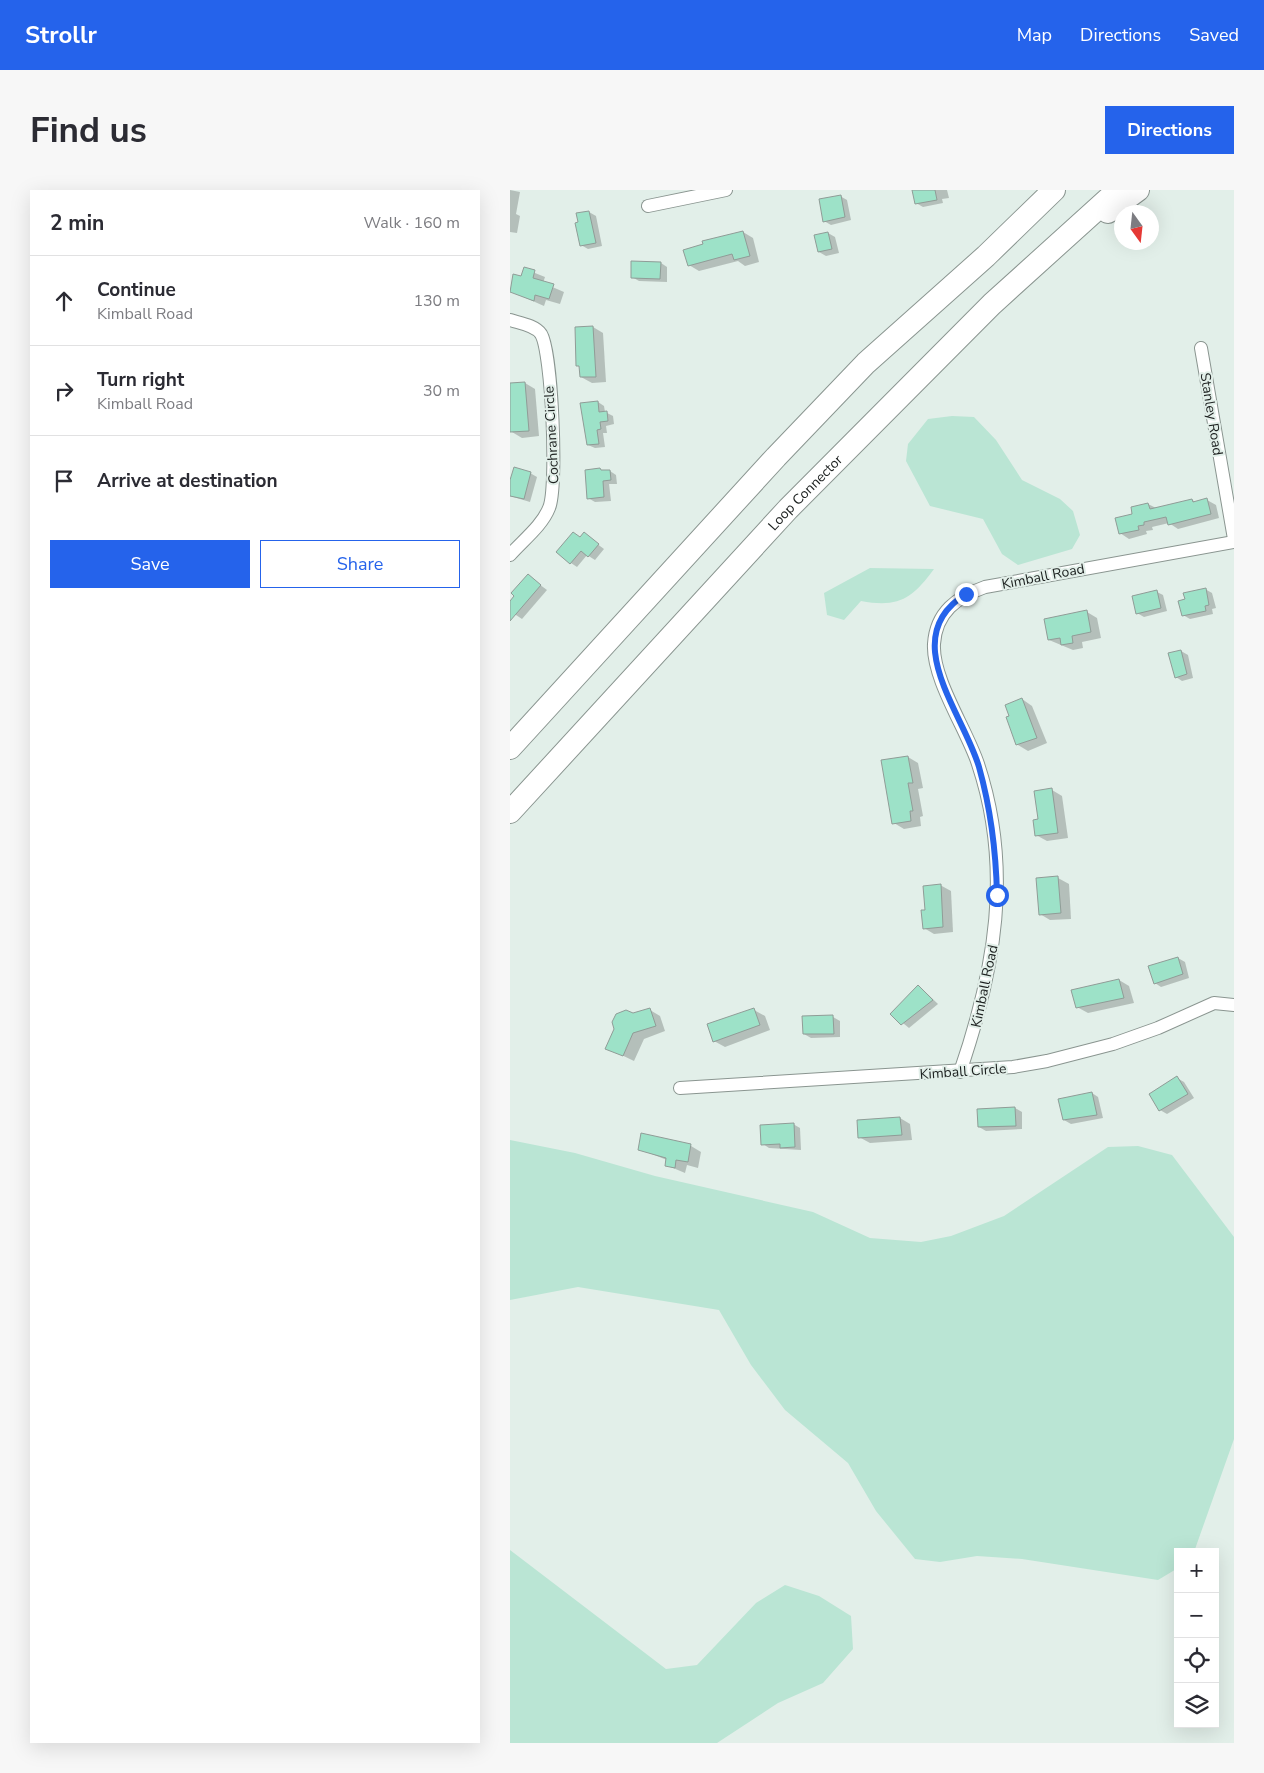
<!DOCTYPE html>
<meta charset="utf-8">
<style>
body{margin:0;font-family:"Nunito Sans",sans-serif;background:#f7f7f7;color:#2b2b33}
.controls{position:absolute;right:15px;bottom:15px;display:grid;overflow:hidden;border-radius:0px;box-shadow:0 5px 20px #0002}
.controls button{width:45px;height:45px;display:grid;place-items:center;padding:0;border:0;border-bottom:1px solid #e1e1e2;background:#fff;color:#2b2b33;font:25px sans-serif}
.compass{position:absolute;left:604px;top:15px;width:45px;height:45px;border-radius:50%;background:#fff;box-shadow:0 5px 20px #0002;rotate:165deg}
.stop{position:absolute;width:15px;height:15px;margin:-11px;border:4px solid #2563eb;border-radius:50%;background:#fff}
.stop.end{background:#2563eb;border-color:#fff;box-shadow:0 1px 5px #0008}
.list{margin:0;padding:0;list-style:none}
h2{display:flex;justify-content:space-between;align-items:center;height:65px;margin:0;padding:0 20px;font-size:21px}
h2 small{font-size:16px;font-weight:400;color:#7c7c81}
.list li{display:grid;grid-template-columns:32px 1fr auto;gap:15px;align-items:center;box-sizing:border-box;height:90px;padding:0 20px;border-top:1px solid #e1e1e2}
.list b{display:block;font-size:19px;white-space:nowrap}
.list p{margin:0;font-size:16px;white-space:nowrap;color:#7c7c81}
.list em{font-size:16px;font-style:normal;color:#7c7c81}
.actions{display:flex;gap:10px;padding:15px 20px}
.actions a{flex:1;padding:11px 0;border:1px solid #2563eb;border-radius:0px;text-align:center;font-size:18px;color:#2563eb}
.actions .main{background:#2563eb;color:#fff}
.icon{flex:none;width:28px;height:28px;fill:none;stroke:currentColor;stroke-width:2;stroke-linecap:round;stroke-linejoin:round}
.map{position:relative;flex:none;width:724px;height:1553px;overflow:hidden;border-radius:0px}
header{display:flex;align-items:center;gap:30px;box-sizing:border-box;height:70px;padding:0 25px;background:#2563eb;color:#fff}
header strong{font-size:24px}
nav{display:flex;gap:28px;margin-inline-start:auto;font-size:18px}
.intro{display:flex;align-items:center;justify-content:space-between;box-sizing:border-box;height:120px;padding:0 30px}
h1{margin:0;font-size:35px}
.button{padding:12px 22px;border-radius:0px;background:#2563eb;color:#fff;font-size:18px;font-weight:700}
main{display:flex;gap:30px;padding:0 30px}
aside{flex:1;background:#fff;border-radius:0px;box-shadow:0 5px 20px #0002}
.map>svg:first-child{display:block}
.green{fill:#bae5d4}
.shadow{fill:#0003}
.building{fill:#9de2c8;stroke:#909c97}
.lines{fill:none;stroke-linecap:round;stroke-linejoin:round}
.street-casing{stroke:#8a9590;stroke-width:14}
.highway-casing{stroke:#8a9590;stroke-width:24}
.street{stroke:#fff;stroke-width:12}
.highway{stroke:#fff;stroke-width:22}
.route{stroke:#2563eb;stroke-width:6}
.labels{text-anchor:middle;stroke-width:4;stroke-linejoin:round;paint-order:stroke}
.street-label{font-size:14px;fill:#1d2120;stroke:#e2efe9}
</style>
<header>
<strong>Strollr</strong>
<nav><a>Map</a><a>Directions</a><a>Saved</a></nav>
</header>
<div class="intro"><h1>Find us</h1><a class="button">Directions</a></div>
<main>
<aside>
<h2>2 min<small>Walk · 160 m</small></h2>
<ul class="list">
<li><svg class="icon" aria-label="ahead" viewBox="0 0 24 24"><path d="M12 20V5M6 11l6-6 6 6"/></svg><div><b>Continue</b><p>Kimball Road</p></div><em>130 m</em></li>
<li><svg class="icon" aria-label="right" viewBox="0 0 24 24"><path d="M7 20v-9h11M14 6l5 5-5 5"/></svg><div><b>Turn right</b><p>Kimball Road</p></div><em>30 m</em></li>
<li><svg class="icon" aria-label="arrive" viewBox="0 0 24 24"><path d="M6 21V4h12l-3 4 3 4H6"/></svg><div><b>Arrive at destination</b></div></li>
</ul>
<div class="actions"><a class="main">Save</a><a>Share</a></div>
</aside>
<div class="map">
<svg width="724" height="1553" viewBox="0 0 724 1553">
<rect width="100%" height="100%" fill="#e2efe9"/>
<g class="green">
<polygon points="442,226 464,227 486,250 512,290 550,309 563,321 570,345 562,359 508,375 492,364 473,329 420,316 396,271 398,254 418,229"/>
<path d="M 360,378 L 424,379 C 402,409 388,418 351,411 L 334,430 L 317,425 L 314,403 Z"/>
<polygon points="0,950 65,963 145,986 303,1022 360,1048 411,1052 441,1046 494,1026 598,957 628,956 662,965 724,1047 724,1249 684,1362 668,1362 668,1378 648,1390 512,1369 467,1366 430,1372 405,1369 366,1321 338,1273 275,1220 241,1175 209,1120 68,1097 0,1110"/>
<polygon points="0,1360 156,1479 187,1475 246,1413 275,1395 309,1406 341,1426 343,1459 313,1493 268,1513 207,1553 0,1553"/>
</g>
<g class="shadow">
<polygon points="0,0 10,2 6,24 10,26 7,43 0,42"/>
<polygon points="404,0 437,0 439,8 432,9 433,13 413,17 406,13"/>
<polygon points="330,6 337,10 341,30 321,35 314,31"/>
<polygon points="79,22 86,26 92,56 78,59 71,55"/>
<polygon points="233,42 243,48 249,72 235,76 228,71 189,81 179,75 195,55"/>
<polygon points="318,43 325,47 329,63 316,66 309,62"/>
<polygon points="151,73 157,77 157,92 129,91 122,87"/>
<polygon points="15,79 35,87 33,93 54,102 50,114 36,110 34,116 0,101 4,85 12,88"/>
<polygon points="83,137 93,143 96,192 82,193 71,187"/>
<polygon points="15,193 25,199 29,246 12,248 2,242 0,194"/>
<polygon points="88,212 94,216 95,222 103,226 104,234 96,236 97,243 93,243 95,257 85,258 78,255"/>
<polygon points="93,281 100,281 106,285 107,294 99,294 101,311 85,312 78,308"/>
<polygon points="20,283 27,287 20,312 0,306"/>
<polygon points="682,310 686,312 697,310 706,315 709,328 668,339 659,333 642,337 643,340 636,341 637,344 619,349 610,343 624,325 638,314 646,318"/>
<polygon points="74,344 94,359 85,370 77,365 67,377 61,373"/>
<polygon points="18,386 37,400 12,429 0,421 0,413"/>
<polygon points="695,399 702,403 706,418 702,419 703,424 680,429 673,425"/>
<polygon points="647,402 653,405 657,421 634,427 627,423"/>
<polygon points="577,422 587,428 591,448 572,452 573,458 563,460 539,450"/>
<polygon points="671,461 678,465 683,488 672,491 666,487"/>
<polygon points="512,509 522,516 537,553 518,561 508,555 497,528"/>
<polygon points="398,567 408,573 413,598 408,599 413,626 410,627 411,636 394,639 384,633"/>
<polygon points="542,600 552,606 558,648 537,651 526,645"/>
<polygon points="548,688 559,694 561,729 540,730 530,724"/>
<polygon points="430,695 441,701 443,742 424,744 414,738"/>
<polygon points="668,768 675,772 679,788 651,797 645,793"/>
<polygon points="609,790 619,796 624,813 578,823 567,817"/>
<polygon points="409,796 428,814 399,838 382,824"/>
<polygon points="140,820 150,826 155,841 134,849 124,871 97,858 123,825"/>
<polygon points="244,820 255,826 260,840 215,857 204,851"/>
<polygon points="323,827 330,831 330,847 301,848 294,844"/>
<polygon points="667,888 674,892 684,908 657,924 650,920"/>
<polygon points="582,903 588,907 593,928 561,934 554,930"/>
<polygon points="505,918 512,922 512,939 476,941 469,937"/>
<polygon points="390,928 400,934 402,950 360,953 349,947"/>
<polygon points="283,934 290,938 291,960 259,958 253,954"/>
<polygon points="181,956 191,962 188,978 177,975 175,983 156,975 157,970 129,959"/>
</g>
<g class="building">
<polygon points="402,0 425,0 427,10 405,14"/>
<polygon points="331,5 335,27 313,32 309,9"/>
<polygon points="79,21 86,53 70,56 65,33 68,32 66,23"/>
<polygon points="233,41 240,66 224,70 222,64 178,76 173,60 193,54 192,51"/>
<polygon points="318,42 322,59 308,62 304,45"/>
<polygon points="121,71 151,72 150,89 121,88"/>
<polygon points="14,77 25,80 23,88 44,94 39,109 25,105 24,111 0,102 3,84 11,86"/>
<polygon points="83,136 86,187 70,187 69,176 66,176 65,137"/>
<polygon points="15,192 19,241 0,242 0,193"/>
<polygon points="88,211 89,222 97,221 98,231 90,232 91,239 87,240 89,254 77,255 70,213"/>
<polygon points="4,277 21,282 14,309 0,306 0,290"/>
<polygon points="90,278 91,280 100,280 101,290 93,291 94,307 77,309 75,280"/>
<polygon points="697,308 701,324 658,335 656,327 634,332 634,335 628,336 629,340 609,344 605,328 622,324 621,317 638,313 640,319 682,309 683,312"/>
<polygon points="63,342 70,347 74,342 89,354 78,367 71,361 60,374 46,362"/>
<polygon points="18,384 31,395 0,431 0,411 4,406 1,403"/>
<polygon points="696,398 699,415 695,416 696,421 672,426 668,411 675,409 673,403"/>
<polygon points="647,400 651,418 626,424 622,406"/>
<polygon points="577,420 581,442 562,446 563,453 551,455 550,448 538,450 534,429"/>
<polygon points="671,460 677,484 665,488 658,463"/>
<polygon points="512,508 527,548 506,555 496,527 499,526 495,515"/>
<polygon points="398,566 403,593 398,593 403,621 400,621 401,631 382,634 371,570"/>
<polygon points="542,598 548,643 525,646 523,630 528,629 524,601"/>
<polygon points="548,686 551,723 529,725 526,688"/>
<polygon points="431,694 433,737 413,739 411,720 415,720 413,696"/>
<polygon points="668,767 673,784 644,794 638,776"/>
<polygon points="609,789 614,808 566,818 561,800"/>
<polygon points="408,795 423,810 391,835 380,824"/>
<polygon points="140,818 146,836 123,843 113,866 95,859 104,839 102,832 106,824 116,820 123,823"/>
<polygon points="244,818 250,835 203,852 197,834"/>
<polygon points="323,825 324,844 293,844 292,826"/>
<polygon points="667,886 678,904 649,921 639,904"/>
<polygon points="582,902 587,925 553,930 548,909"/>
<polygon points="505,917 506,936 468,937 467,919"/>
<polygon points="390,927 392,945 348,948 347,930"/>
<polygon points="284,933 285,957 270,958 270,954 251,955 250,935"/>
<polygon points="131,943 181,954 178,972 166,970 165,978 155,976 156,968 128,960"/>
</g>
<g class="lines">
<g class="street-casing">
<g id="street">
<polyline points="138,16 216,0"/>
<path d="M 0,130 C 9,133 25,135 31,144 C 42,162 48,298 39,318 C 32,336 12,351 0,365"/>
<polyline points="691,158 724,349"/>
<path d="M 450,882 C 485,780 503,679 468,574 C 457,540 422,489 424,454 C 426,422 447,407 475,397 L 724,352"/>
<polyline points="170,898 503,877 537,871 603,854 648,838 704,813 724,815"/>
</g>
</g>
<g class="highway-casing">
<g id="highway">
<polyline points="598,22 628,0"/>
<polyline points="0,558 266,267 356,173 476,66 544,0"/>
<path id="s1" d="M 0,622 L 278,319 L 482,114 L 608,0"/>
</g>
</g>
<use href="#street" class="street"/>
<use href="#highway" class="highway"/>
</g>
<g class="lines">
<path class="route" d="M 456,404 C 386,447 453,522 469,577 C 481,620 486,661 487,705"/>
</g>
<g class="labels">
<g class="street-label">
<text transform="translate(702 224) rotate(81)" y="5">Stanley Road</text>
<text transform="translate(41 245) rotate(-93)" y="5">Cochrane Circle</text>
<text dy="5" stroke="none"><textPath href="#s1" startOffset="435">Loop Connector</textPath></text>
<text transform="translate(533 386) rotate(-11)" y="5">Kimball Road</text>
<text transform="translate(474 796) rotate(-78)" y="5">Kimball Road</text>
<text transform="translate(453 881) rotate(-4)" y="5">Kimball Circle</text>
</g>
</g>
</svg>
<div class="controls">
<button>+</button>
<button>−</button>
<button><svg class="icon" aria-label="locate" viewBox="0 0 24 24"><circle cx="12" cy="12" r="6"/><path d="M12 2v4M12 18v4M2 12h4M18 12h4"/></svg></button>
<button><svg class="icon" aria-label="layers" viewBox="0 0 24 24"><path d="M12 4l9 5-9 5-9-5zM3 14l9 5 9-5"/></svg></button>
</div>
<svg class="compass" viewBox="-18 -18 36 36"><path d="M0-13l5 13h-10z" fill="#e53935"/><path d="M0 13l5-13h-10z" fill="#7c7c81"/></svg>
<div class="stop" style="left:487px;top:705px"></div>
<div class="stop end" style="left:456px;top:404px"></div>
</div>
</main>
